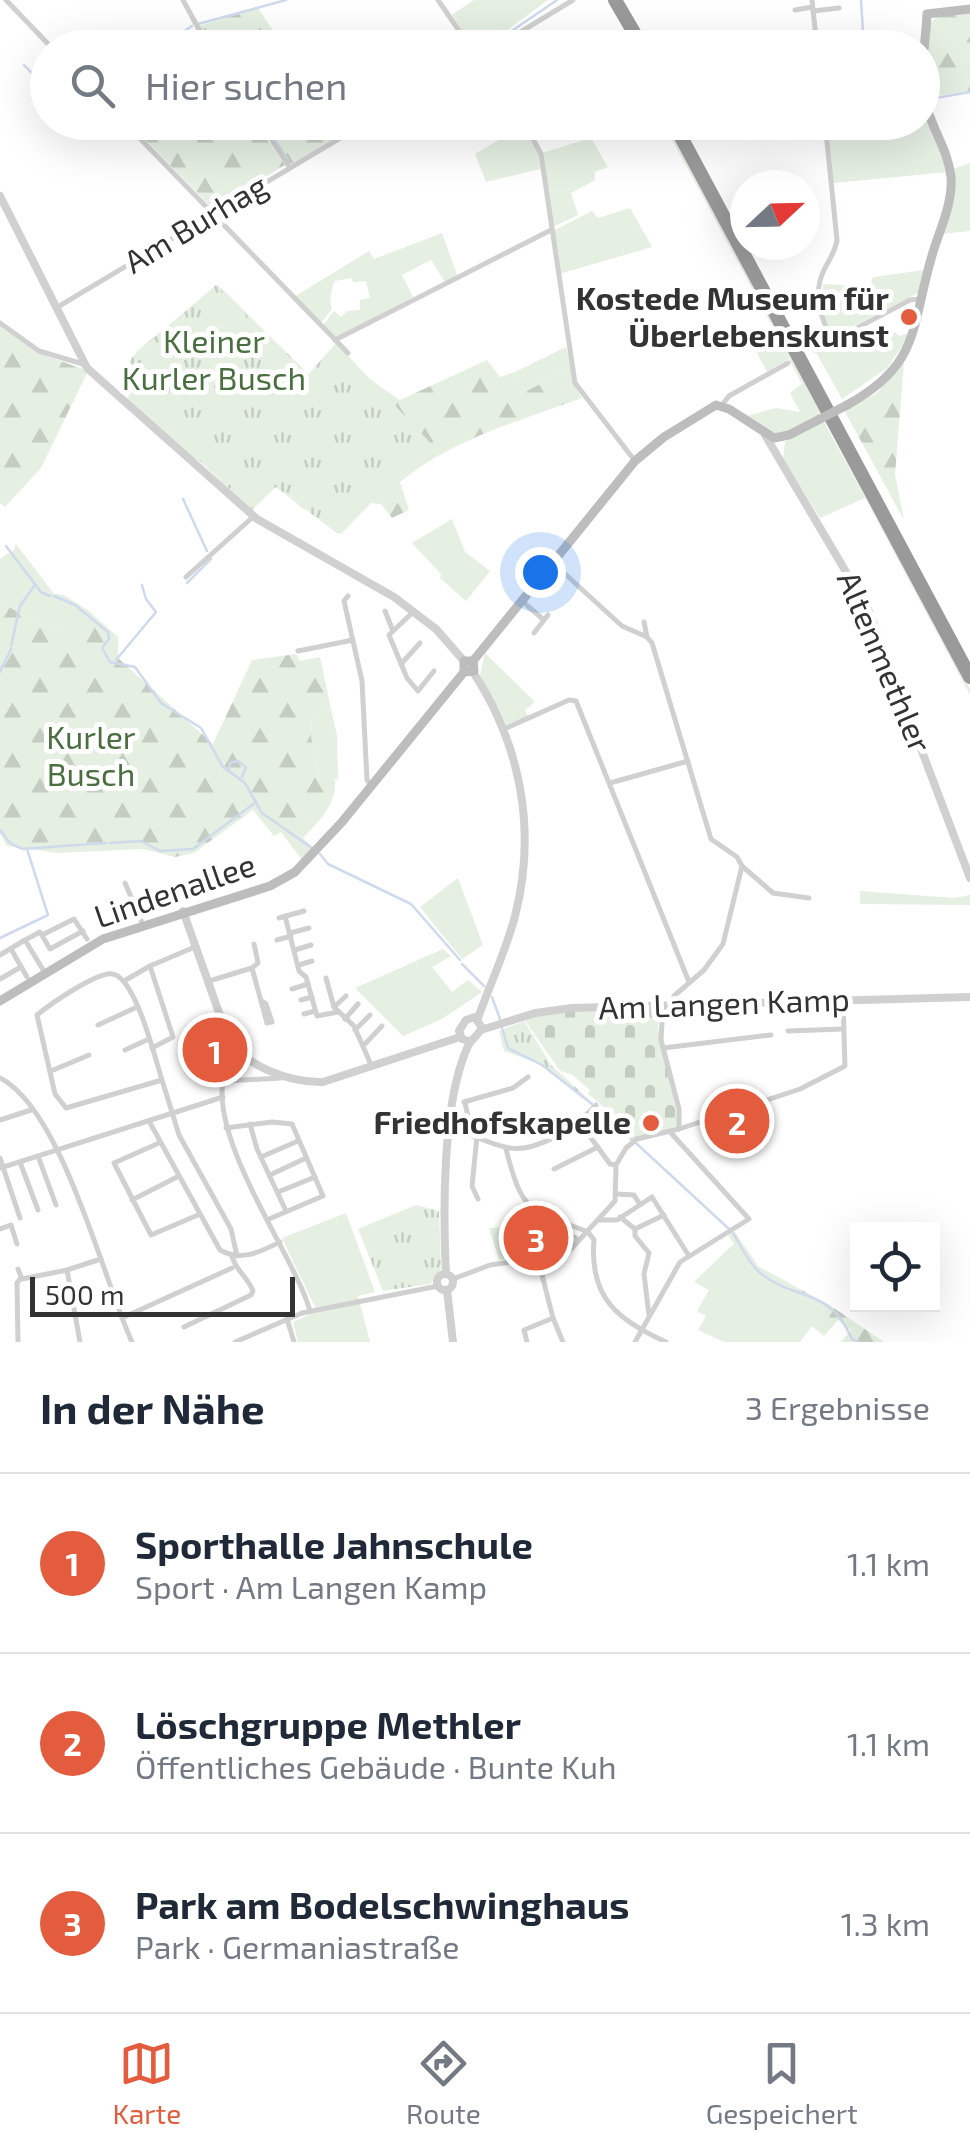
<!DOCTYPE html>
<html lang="de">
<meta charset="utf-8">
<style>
body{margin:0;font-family:"Exo 2",sans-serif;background:#f6f6f7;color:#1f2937}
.controls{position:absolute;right:30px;bottom:30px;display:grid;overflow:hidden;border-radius:0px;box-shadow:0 10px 40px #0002}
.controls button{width:90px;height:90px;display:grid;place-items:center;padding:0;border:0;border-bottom:2px solid #e0e1e3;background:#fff;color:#1f2937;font:50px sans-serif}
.compass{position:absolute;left:730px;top:170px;width:90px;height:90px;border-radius:50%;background:#fff;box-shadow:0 10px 40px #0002;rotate:68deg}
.scale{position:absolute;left:30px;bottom:25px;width:265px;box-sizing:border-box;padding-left:10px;border:5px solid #333;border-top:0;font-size:28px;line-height:35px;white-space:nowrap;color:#333;-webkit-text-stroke:8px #fff;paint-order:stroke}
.you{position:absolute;left:540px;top:572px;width:35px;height:35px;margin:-25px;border:8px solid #fff;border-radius:50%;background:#1a73e8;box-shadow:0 0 0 15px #1a73e833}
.badge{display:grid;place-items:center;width:65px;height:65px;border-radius:50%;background:#e25c3d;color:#fff;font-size:32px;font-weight:700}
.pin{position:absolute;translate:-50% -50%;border:5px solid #fff;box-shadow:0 2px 10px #0006}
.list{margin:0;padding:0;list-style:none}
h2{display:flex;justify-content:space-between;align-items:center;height:130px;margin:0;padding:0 40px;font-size:42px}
h2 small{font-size:32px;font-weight:400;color:#747a83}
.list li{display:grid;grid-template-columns:65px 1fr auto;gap:30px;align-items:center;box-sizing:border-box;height:180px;padding:0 40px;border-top:2px solid #e0e1e3}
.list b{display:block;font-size:38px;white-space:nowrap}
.list p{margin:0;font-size:32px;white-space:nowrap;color:#747a83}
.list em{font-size:32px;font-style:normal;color:#747a83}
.icon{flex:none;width:55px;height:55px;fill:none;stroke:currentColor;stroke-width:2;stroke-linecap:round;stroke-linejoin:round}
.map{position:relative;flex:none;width:970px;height:1342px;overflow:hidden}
.search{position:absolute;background:#fff;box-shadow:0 10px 40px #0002;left:30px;right:30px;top:30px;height:110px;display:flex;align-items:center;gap:25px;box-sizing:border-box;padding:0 35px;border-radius:55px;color:#747a83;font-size:38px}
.sheet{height:670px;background:#fff}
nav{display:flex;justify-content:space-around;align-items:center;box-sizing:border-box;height:140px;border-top:2px solid #e0e1e3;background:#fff;font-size:28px;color:#747a83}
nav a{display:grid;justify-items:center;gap:5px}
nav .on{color:#e25c3d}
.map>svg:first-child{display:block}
.grass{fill:#e5efe2}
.forest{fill:url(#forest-firs)}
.cemetery{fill:url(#cemetery-stones)}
.park{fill:url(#park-tufts)}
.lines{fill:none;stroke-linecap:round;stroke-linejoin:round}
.stream{stroke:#cfdaed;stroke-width:2.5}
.minor{stroke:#d0d0d0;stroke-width:5}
.tertiary{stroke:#d0d0d0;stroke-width:8}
.secondary{stroke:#bdbdbd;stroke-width:9}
.motorway{stroke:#9a9a9a;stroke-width:14}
.secondary-bridge{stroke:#bdbdbd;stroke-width:9}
.poi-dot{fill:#e25c3d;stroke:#fff;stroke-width:4}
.labels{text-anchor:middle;stroke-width:10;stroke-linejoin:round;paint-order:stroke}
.street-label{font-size:32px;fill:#333;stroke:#fff}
.poi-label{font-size:32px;font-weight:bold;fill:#333;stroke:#fff;text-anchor:end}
.park-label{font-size:32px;fill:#4a6f40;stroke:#fff}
</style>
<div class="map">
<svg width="970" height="1342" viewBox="0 0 970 1342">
<defs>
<pattern id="forest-firs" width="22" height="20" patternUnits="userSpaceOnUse" patternTransform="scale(2.5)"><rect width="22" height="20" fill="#e5efe2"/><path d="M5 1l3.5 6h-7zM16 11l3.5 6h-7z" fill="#c5cdc2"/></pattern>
<pattern id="cemetery-stones" width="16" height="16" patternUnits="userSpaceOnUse" patternTransform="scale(2.5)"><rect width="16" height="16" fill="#e5efe2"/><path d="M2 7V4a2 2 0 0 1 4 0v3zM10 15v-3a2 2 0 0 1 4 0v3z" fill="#c5cdc2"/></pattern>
<pattern id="park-tufts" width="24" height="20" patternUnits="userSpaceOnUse" patternTransform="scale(2.5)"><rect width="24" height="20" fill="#e5efe2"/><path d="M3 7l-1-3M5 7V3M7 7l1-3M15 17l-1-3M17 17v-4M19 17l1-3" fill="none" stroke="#c5cdc2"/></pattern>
</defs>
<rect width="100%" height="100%" fill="#fff"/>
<g class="grass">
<polygon points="474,0 548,0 484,47 473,47 452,15"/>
<polygon points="923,109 936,134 948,172 833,183 827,123 922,122"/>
<polygon points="663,123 666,123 819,407 821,415 789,433 776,435 747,416 776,408 800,412 790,393 802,384 789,359 767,372 749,338 772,329 771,324"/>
<polygon points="523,126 539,152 540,169 486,182 475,154"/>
<polygon points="591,138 608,167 595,172 595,180 571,193 578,215 553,227 542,153"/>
<polygon points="970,163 970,231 941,234 953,169"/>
<polygon points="630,208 652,247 559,274 553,231 592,211 598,218"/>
<polygon points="442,233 457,275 445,282 431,260 402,275 413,297 335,338 323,325 334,311 341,317 347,311 360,310 360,300 370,298 366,281 353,282 352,278 334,281 330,300 332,309 321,323 294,297 369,251 374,259"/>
<polygon points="924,270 920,292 832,337 821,310 823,284 870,286 873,277"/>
<polygon points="895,332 899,336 912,332 887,368 842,399 816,352 834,343 842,349"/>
<polygon points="566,347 571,367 525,392 515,372"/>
<polygon points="823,420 970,689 970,695 865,498 820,518 783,459 785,442"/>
<polygon points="452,519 465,552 490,571 466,601 440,578 441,574 412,543"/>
<polygon points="16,544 54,594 64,595 89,611 62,633 29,620 0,601 0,559 14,550"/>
<polygon points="485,653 535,702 525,710 528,716 506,725 480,675"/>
<polygon points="331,709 337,735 338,779 321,781 311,737 312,714"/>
<polygon points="458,878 483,945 462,959 420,907"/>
<polygon points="860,891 954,898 970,895 970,905 860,904"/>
<polygon points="443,949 451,956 432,967 452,992 468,980 482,992 442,1019 403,1036 355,988"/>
<polygon points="346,1213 375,1292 358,1296 370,1342 298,1342 293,1322 317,1311 282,1238"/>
<polygon points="727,1250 730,1255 741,1258 758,1276 825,1309 800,1342 724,1342 698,1330 706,1316 697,1311 709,1290 694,1282"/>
</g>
<g class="forest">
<polygon points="258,8 284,47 213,47 199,26"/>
<polygon points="970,12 970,91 927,97 929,23 939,16"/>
<polygon points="129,123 256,123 285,165 213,209"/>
<polygon points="263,123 332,123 340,136 295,164 289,163"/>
<path d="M 218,285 L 338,403 L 368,378 L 400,400 L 487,360 L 500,377 L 515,372 L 525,392 L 571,367 L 573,383 L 582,398 C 519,421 452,439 400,482 L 409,510 L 392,518 L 381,504 L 371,503 L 341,534 L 308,509 L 303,509 L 219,435 L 196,461 L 146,420 L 146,376 L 136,352 Z"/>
<polygon points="0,324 39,353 88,371 41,468 5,507 0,503"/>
<polygon points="904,361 895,475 904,520 844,410 876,394"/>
<path d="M 0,601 L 29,620 L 61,633 L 89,611 L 118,637 L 118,658 L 213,744 L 252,660 L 296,654 L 300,661 L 320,657 L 331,709 L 312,714 L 311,737 L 321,780 L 335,780 C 337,804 319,821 303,838 L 314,849 L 303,861 L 281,832 L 274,836 L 253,810 L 194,853 L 175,857 L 143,849 L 57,853 L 7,846 L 0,834 Z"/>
<polygon points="735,1232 758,1266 831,1306 884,1342 841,1342 851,1330 838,1320 824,1336 812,1326 825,1309 758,1276 741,1259 729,1255 727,1250 734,1244 728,1235"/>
</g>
<polygon class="cemetery" points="658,1008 658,1027 679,1124 676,1129 639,1136 630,1141 620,1126 621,1121 588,1094 590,1090 571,1074 560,1071 524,1019 556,1012"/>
<g class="park">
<polygon points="216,285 308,375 336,343 437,450 372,497 338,534 276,487 252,510 178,441 125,401 143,376 129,362 133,356"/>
<polygon points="524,1021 551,1065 593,1103 540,1064 504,1051 499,1031"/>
<polygon points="416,1205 439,1211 441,1269 430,1284 383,1291 358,1229"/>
<path d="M 534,1216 L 580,1237 C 557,1260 530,1256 499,1260 L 489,1228 L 507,1227 Z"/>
</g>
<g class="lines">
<g class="stream">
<polyline points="861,0 864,48"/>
<polyline points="198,24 286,0"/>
<polyline points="159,48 192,26"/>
<polyline points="487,48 557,0"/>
<polyline points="24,65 48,90"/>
<polyline points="930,99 970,92"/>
<polyline points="75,122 80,129"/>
<polyline points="272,136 288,160"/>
<polyline points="183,499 207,551"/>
<polyline points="6,546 41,592 50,596"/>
<polyline points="187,583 211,559"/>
<polyline points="54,596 75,605 108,632 109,639 102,648 110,662 135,667 161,703 201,728 223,767 245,783 262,813 312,848"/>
<polyline points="11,646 20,606 34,586"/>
<polyline points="116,660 156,612 146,599 142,585"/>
<polyline points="0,672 11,649"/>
<polyline points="229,770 230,763 238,761 246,767 242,777"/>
<polyline points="0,830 10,843 22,849 106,843"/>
<polyline points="110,843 141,841 160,851 193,849 256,802"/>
<polyline points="320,854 328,864 411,904 460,960"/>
<polyline points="0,938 48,915 27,849"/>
<polyline points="462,964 484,986"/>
<polyline points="492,997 500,1019"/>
<polyline points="502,1028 508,1048 542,1065 592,1104"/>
<polyline points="598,1108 729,1229"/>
<path d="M 733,1233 C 741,1246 748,1262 759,1272 C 794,1302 829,1285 852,1339 L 859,1342"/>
</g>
<g class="minor">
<polyline points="6,0 52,48"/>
<polyline points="183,0 209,48"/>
<polyline points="438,0 471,48"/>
<polyline points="812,0 817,48"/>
<polyline points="795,10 812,7"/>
<polyline points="813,11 839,8"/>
<polyline points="817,46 844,42"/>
<polyline points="494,48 573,0"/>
<polyline points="124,122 348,353"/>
<polyline points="260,122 290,168"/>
<polyline points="524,122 541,154 575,383 635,461"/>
<path d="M 825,122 L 837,240 C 835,253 829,259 824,270 C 812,294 821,320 833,341"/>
<polyline points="56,308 367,122"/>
<polyline points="0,323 39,351 83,364"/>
<polyline points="335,340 551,230"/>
<polyline points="815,350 910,300 920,299"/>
<polyline points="722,405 729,396 788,363"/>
<polyline points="553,563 622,626 647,637 652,643 711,839 737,857 742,866 773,893 809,898"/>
<polyline points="186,577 254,516"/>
<polyline points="348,596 344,601 362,681 367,780 370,784"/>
<polyline points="522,601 544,620 548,615"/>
<polyline points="385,611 393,631"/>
<polyline points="414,611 389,635 407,678 418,691 434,671"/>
<polyline points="644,622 647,637"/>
<polyline points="534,633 544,620"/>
<polyline points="298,651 353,640"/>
<polyline points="401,664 420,643"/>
<polyline points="504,729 569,700 576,701 689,982"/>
<polyline points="610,783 688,761"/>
<polyline points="125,883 143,925"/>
<polyline points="285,916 299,971 306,977 317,1016 338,1012"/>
<polyline points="279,918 304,911"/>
<polyline points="290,933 309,928"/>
<polyline points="42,935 74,919 87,939"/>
<polyline points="277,940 291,936"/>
<polyline points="11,949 27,977"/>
<polyline points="295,950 311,945"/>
<polyline points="0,955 25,940"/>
<polyline points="299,965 312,961"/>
<polyline points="150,966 173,1037 152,1048"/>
<polyline points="252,968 258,963 254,944"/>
<polyline points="45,973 25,940 40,932 50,949 83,931"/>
<polyline points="326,978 334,1007 354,1026 372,1067"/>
<polyline points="0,979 21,967"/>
<polyline points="124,981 150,966 197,946"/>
<polyline points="209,981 252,968 267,1023 272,1022 266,1004 262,1001"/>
<polyline points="292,989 308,984"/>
<polyline points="301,1000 312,997"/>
<polyline points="671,1004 674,996 704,970 723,944 742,866"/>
<polyline points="334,1007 346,996"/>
<polyline points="304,1014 315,1011"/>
<polyline points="345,1019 358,1004"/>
<polyline points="98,1025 137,1007"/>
<polyline points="355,1030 370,1015"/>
<polyline points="788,1031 843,1029"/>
<polyline points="363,1046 382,1026"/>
<polyline points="663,1048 771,1035"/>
<polyline points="125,1050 149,1039"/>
<path d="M 237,1052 C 182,1106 294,1251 310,1311"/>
<polyline points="51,1071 89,1055"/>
<path d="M 0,1078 C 62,1109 103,1279 132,1342"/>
<path d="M 162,1080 C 155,1058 136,979 113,974 C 99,970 49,1005 37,1015 L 55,1094 L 66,1108 L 162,1080 L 179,1135 L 231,1229 L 237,1256"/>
<polyline points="225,1081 281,1078"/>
<polyline points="464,1102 513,1088 528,1077"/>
<polyline points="465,1103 472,1134"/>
<polyline points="0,1120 31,1110"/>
<path d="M 149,1121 L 220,1250 C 241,1262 260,1252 280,1242"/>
<polyline points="250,1124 257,1149 286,1211"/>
<polyline points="226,1128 272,1122 292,1124 323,1196 269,1219"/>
<polyline points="577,1129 579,1122 596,1105"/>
<polyline points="679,1129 800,1089 845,1066 843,1002"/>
<path d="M 450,1131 C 471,1132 486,1143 505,1147 C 531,1154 553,1135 577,1130 L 591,1138 L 610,1164 L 615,1165"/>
<polyline points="477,1136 472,1186 478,1199"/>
<polyline points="159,1143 114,1163 151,1235 198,1215"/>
<path d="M 506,1149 C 523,1216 530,1209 588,1232"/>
<polyline points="38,1156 56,1205"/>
<polyline points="261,1157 298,1141"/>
<polyline points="0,1158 20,1218"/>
<polyline points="20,1162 38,1210"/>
<polyline points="0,1168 223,1097"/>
<polyline points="554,1169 598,1147"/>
<polyline points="270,1175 306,1158"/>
<polyline points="278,1192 315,1177"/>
<polyline points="617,1194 634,1195 639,1203"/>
<polyline points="132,1200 177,1177"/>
<polyline points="620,1217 635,1229 664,1215"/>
<polyline points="599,1220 617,1220 652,1197 689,1256"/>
<polyline points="0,1229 11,1225 17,1244"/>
<polyline points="635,1229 635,1236 649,1253 644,1274 649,1315"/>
<path d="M 588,1232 L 594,1240 C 589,1298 618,1320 666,1342"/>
<polyline points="538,1259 553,1318 563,1342"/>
<polyline points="18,1269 22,1279 67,1270 101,1259"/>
<polyline points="67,1270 80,1342"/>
<polyline points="453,1279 490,1265 556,1256 571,1249 615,1201 616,1165 626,1148 637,1139 679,1129 679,1109 661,1040 663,1005"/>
<polyline points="122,1318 232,1268"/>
<polyline points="287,1319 294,1342"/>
<path d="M 184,1327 L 251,1295 L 253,1291 C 248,1277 235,1270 232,1256"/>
<polyline points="18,1342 17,1283 20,1279"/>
<polyline points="235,1342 302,1313 438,1286"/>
<polyline points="527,1342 524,1330 553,1318"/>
<polyline points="635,1342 680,1262 749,1219 671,1133"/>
</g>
<g class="tertiary">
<polyline points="0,196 87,368 257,519 394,597 436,629 464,661"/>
<polyline points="765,435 868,609 970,878"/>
<path d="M 473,672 C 521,745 537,831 515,916 C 506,951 490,984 478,1018"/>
<path d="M 183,911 L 228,1038 C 244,1066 291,1083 323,1082 L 460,1037"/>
<polyline points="481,1030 535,1013 572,1008 970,997"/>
<circle cx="445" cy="1282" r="8"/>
<path d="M 446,1274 C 443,1213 442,1102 468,1046 C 471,1040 478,1035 482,1028 L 475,1017 L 466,1020 L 459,1031 L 462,1039 L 469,1041"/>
<polyline points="447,1290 453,1342"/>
</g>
<g class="secondary">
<path d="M 847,405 C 920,365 911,328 931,259 C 938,233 953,205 951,177 C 948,150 933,131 926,105 C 918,79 926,41 927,14 L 970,9"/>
<polyline points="473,661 635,461 664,437 716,405 729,409 774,438 789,435 820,419"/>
<polyline points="0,1001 103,939 270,886 295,872 342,822 464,672 464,661 473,661 474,671 464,672"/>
</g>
<g class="motorway">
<polyline points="615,0 643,48"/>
<polyline points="673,122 970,677"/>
</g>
<polyline class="secondary-bridge" points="820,419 847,405"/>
</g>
<g class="poi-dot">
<circle cx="909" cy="317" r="10"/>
<circle cx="651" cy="1123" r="10"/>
</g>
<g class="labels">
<g class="street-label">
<text transform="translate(196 224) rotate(-31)" y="11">Am Burhag</text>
<text transform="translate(884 662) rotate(67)" y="11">Altenmethler</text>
<text transform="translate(175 891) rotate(-19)" y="11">Lindenallee</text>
<text transform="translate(724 1004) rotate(-2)" y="11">Am Langen Kamp</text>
</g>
<g class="poi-label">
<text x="889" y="310">Kostede Museum für<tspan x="889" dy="37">Überlebenskunst</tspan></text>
<text x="631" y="1134">Friedhofskapelle</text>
</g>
<g class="park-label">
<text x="214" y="353">Kleiner<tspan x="214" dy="37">Kurler Busch</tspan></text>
<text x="91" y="749">Kurler<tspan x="91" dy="37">Busch</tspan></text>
</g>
</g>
</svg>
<div class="controls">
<button><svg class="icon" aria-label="locate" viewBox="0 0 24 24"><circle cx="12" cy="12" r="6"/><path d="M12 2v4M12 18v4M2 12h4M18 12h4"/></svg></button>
</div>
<svg class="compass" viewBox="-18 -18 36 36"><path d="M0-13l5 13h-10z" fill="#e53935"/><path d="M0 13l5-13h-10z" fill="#747a83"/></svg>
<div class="scale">500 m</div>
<div class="you"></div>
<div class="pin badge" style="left:215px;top:1050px">1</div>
<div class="pin badge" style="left:737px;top:1121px">2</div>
<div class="pin badge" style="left:536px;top:1238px">3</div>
<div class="search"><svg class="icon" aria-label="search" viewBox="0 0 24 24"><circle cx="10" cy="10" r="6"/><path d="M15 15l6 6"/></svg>Hier suchen</div>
</div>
<section class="sheet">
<h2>In der Nähe<small>3 Ergebnisse</small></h2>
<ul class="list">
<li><span class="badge">1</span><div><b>Sporthalle Jahnschule</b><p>Sport · Am Langen Kamp</p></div><em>1.1 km</em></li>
<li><span class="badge">2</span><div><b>Löschgruppe Methler</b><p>Öffentliches Gebäude · Bunte Kuh</p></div><em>1.1 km</em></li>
<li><span class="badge">3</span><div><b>Park am Bodelschwinghaus</b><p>Park · Germaniastraße</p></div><em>1.3 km</em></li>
</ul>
</section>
<nav>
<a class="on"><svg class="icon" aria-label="map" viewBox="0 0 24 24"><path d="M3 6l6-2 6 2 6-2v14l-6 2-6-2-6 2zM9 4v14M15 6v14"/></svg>Karte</a>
<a><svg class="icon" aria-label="directions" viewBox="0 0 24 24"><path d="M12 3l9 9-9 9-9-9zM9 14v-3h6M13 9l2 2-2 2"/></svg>Route</a>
<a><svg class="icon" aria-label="saved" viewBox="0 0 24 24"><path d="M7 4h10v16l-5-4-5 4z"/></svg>Gespeichert</a>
</nav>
